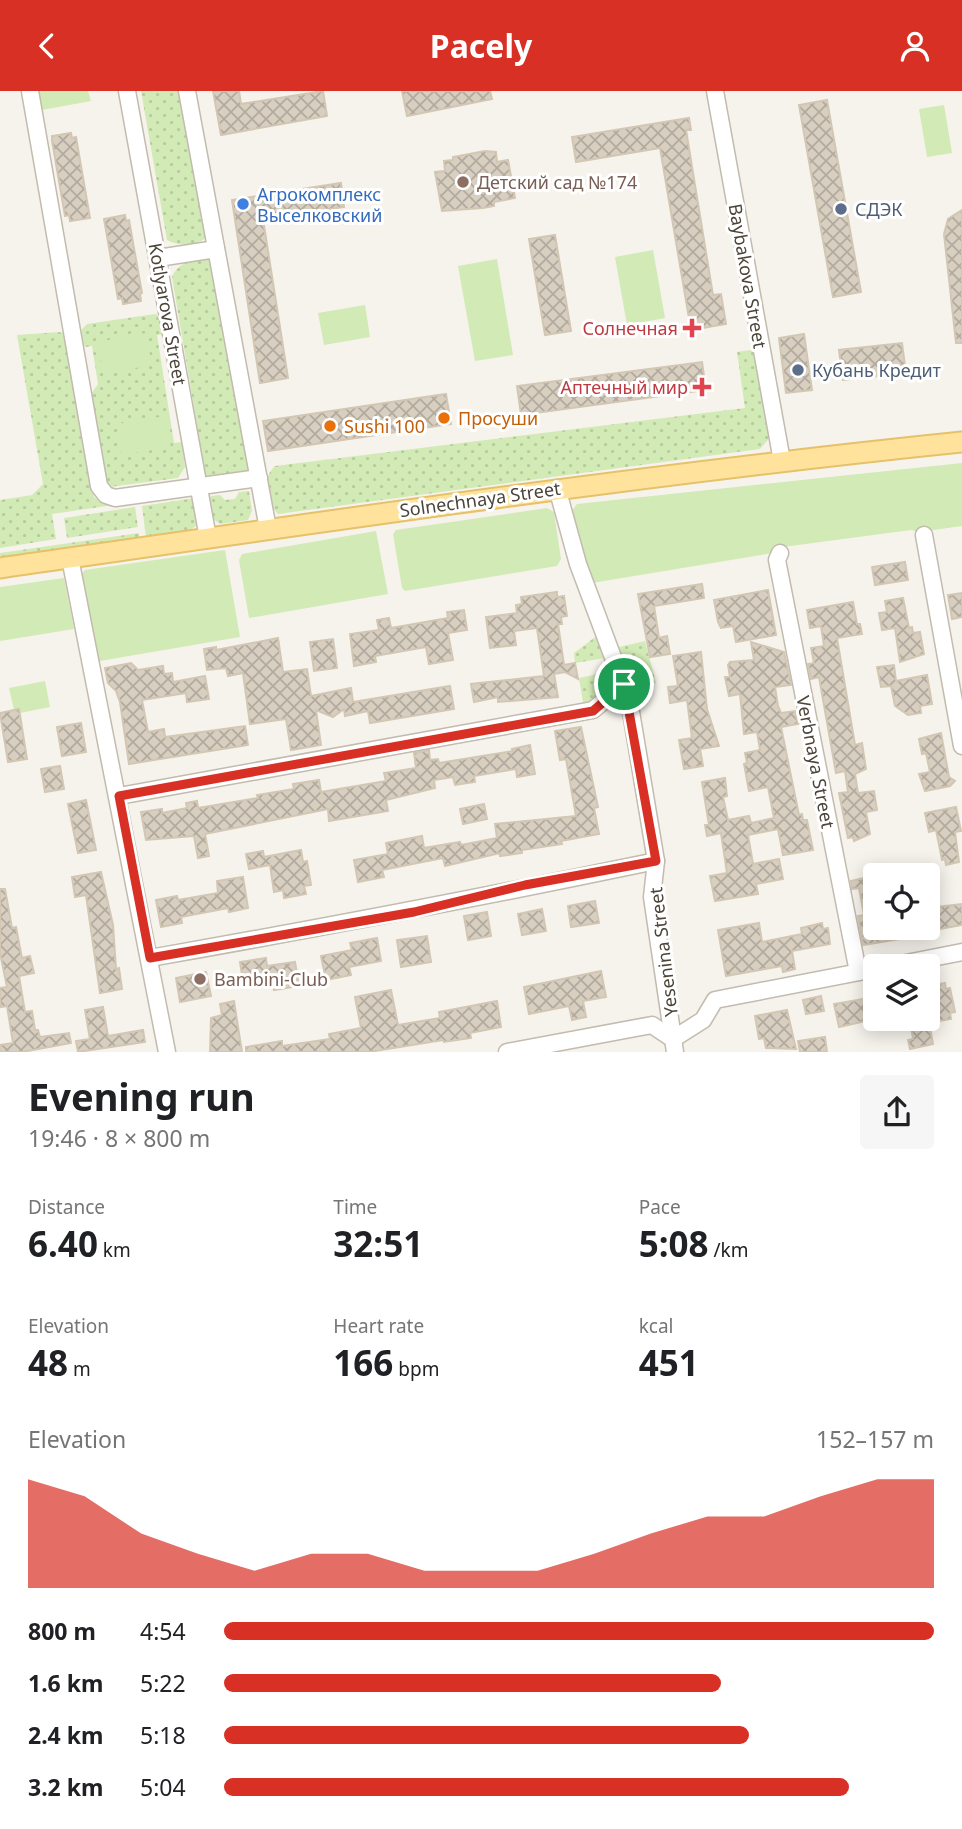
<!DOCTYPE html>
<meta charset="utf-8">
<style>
body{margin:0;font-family:"Noto Sans",sans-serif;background:#f6f6f6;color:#202124;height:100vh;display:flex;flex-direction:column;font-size:26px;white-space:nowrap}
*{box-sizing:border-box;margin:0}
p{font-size:23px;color:#757577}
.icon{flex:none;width:38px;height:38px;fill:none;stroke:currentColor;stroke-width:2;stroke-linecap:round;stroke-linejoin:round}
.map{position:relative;height:961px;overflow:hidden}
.side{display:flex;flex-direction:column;background:#fff;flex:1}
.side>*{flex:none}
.controls{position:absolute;left:863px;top:772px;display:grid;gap:14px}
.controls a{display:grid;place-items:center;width:77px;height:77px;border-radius:7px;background:#fff;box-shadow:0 4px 18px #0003;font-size:35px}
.pin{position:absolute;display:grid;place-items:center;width:60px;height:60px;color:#fff;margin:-30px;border:4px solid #fff;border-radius:50%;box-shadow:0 2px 7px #0007}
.round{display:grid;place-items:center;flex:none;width:74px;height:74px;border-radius:7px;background:#f6f6f6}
.head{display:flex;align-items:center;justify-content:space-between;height:119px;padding:0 28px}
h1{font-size:38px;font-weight:700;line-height:52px}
.figures{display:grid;grid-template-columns:repeat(3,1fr);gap:10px;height:119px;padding:7px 28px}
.figures div{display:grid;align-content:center}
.figures b{font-size:35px;font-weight:700}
.figures small{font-size:19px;font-weight:400}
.figures p{font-size:19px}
.chart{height:196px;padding:14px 28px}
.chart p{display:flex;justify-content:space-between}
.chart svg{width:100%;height:126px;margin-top:7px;fill:#d93025;opacity:.7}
ul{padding:0 28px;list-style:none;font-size:23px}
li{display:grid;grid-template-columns:112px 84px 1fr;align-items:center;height:52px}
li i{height:18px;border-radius:9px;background:#d93025}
header{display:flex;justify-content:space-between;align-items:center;height:91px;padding:0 28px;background:#d93025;color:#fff;font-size:32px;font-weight:700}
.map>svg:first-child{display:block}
.grass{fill:url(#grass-dots)}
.park{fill:#d2eab5}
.building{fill:url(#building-cross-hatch);stroke:#d3c7b4;stroke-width:2}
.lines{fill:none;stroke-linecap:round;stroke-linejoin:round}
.minor-casing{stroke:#c2bbae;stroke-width:19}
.major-casing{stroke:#e6c16a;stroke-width:23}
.minor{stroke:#fff;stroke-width:16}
.major{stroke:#ffe39c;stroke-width:19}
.route-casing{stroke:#fff;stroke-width:14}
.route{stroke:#d93025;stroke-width:9}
.education-dot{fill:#8d6e63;stroke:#fff;stroke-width:2.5}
.shop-dot{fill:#3f7fe0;stroke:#fff;stroke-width:2.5}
.service-dot{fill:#5c6f8a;stroke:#fff;stroke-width:2.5}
.health-dot{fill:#e0444e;stroke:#fff;stroke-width:2.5}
.food-dot{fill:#e8710a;stroke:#fff;stroke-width:2.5}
.labels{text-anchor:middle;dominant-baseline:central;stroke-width:6;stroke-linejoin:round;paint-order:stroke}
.education-label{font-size:18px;fill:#785e54;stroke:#fff;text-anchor:start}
.shop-label{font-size:18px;fill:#366cbe;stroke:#fff;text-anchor:start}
.service-label{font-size:18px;fill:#4e5e75;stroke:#fff;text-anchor:start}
.street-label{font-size:18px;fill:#4b4439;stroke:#fff}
.health-label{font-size:18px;fill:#be3a42;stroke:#fff;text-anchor:end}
.food-label{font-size:18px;fill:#c56008;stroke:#fff;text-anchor:start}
</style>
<header><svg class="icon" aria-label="back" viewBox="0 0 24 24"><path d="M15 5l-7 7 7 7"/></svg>Pacely<svg class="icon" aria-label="person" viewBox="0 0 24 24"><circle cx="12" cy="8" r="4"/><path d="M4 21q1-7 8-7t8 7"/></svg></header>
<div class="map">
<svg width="962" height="961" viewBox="0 0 962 961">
<defs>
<pattern id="grass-dots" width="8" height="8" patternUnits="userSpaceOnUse" patternTransform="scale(1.75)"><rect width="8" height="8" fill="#d2eab5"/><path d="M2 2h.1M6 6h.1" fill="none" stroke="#b6ca9c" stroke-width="1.8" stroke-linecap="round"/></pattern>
<pattern id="building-cross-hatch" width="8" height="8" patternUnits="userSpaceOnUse" patternTransform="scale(1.75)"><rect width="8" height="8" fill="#d8cfc1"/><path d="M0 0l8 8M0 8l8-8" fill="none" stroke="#b1aa9e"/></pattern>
</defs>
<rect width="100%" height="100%" fill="#f6f3ec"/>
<g class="grass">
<path d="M141,0H181L209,144C199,155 179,156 167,149Z"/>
<path d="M207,167L213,171L250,380L246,384L206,387L172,186C179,170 192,170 207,167Z"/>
<polygon points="155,223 161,226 164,243 157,244 174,352 182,351 185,376 178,387 109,396 102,393 88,307 98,293 92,255 85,256 81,246 82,238 87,233"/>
<polygon points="59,241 63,242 69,273 74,272 94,406 105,411 134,411 52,423 56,448 0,457 0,409 32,404 43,393 17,244"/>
<path d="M757,258L773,343L760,358L278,423C265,410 261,389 275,375L745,317L737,261Z"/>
<polygon points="249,400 252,420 248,429 220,433 212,427 208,409 211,405 220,404 225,409 235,408 239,401"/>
<polygon points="195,407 196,435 190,439 146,446 142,415"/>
<polygon points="135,416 138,436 67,447 64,427"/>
<polygon points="139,442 139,446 0,466 0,462"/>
<polygon points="598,544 605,567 575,572 574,562"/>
<polygon points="645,550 656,592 646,597 643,604 635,606 627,601 619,556"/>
<polygon points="603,576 609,589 599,608 584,617 579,587 594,584"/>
</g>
<g class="park">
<polygon points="38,0 88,0 91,10 42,19"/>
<polygon points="944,14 952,62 927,66 919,18"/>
<polygon points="653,159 665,227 627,234 615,166"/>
<polygon points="497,168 513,264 475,270 458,175"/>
<polygon points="365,214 370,246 324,254 318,222"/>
<polygon points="146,242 152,274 103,283 97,251"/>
<polygon points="165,325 171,356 122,364 117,333"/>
<polygon points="962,372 962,435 919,441 911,439 783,456 773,462 592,492 571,421 577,413"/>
<polygon points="547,417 554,421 561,468 557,475 405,500 402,497 393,443 396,439"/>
<polygon points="376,440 388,503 249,527 239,469 242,463"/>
<polygon points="225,459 240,546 94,571 80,485 85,479"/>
<polygon points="64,487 74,538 0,550 0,496"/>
<polygon points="45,590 50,616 15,623 9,597"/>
</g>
<g class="building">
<polygon points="213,0 239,0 241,13 323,0 327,25 221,44"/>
<polygon points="402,0 490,0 492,8 407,25"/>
<polygon points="827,9 861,201 833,206 799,14"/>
<polygon points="689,27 691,39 686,39 713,204 721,203 726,233 691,239 660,57 576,71 572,46"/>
<polygon points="71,42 72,47 76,46 90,127 70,130 69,124 65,125 52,50 52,45"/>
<polygon points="485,60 496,61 497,71 508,69 515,107 494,111 494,115 483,117 442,120 435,81 445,80 444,70 453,69 453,66"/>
<polygon points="341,92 344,116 263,128 288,287 260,292 232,109"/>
<polygon points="962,119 962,252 956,252 944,143 948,128"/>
<polygon points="125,124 126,130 129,129 142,202 140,203 141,210 123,213 122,207 118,208 104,128"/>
<polygon points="555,144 571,240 545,244 529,148"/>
<polygon points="804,243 812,299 786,302 779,247"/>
<polygon points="902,252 906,282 843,289 839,259"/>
<polygon points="702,271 706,299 521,324 517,295"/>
<polygon points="446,303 451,333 268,360 263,330"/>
<polygon points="905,471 908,489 875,494 872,476"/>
<polygon points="702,493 704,507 654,515 659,547 667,545 670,563 650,566 638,503"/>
<polygon points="768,499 776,544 736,551 733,535 721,537 718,531 714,509"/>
<polygon points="557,501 557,506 564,505 567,525 561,526 562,533 558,533 564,574 575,572 578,588 565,581 554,583 558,606 498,611 498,606 474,611 471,593 544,585 537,537 514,540 516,554 490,557 486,526 517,522 516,514 522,513 521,506"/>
<polygon points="962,502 962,526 952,528 948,504"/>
<polygon points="903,507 909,537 912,536 913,542 920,541 924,563 900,571 895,537 882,539 879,522 887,521 885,510"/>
<polygon points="853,511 857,533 860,533 862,543 837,547 855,654 862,652 866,678 855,683 858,702 874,700 877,719 866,721 870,743 854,750 853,746 848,747 839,702 848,701 845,680 836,682 819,586 811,588 808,573 814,572 811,557 824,555 821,535 810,537 807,519"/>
<polygon points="464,519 467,539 448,542 453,569 429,573 426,556 375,565 376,571 354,575 350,543 379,539 377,529 389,527 391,537 448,527 447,521"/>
<polygon points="278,547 283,581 307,578 311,605 351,597 353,611 450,595 454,618 370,632 368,620 345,625 344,618 333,626 316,619 321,654 291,659 286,628 250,633 243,582 228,585 226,577 207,579 204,558 216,556 216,559"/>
<polygon points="333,548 337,577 314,580 310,551"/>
<polygon points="751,551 784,561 791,594 775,596 778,615 781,622 795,620 798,633 781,636 799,724 802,723 803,729 807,729 813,759 783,764 778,738 748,744 753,773 779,768 783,788 756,793 758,803 715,810 710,785 727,782 721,742 707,745 705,734 709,734 702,691 725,687 727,705 723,706 728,729 749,725 751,732 774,727 768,696 749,700 744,673 747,672 745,662 760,659 757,641 744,643 740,603 729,605 725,586 730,586 728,574 730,571 754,569"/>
<polygon points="701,561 707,618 719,655 700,658 703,675 684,678 679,649 692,647 687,609 670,612 668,596 678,595 673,565"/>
<polygon points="131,572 138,579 163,575 164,583 172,582 173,591 205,585 209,608 187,611 186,602 142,609 148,641 164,638 165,646 245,635 248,654 129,673 120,611 116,600 108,592 105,577"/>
<polygon points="894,574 896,590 927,584 932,613 920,615 921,622 908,624 895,615 891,595 881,596 877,576"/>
<polygon points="19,618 27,668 8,671 0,622"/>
<polygon points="81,632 86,661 62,665 57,636"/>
<polygon points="581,636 598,716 594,717 599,743 561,750 562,753 522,759 522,762 500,765 500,762 445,775 443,767 382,779 384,786 358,791 354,769 388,763 386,752 422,745 424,757 460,751 461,754 497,747 495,733 576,725 566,668 560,669 555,640"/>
<polygon points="941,642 949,686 955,690 950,695 925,700 919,683 930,681 926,662 922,663 919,648"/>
<polygon points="530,654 535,683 517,686 516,678 474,685 475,691 455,694 453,686 434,689 435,697 386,709 388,720 329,730 328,718 205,743 209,765 198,767 194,745 146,749 141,721 162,718 162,722 187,717 186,712 197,710 198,717 258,707 257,704 294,698 293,693 319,689 321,701 386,690 384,682 416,677 414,662 429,659 430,669 438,668 439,672 513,660 512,658"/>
<polygon points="60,675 64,698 45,701 41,678"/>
<polygon points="86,709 96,759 78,762 68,713"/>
<polygon points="484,713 487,728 463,733 460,718"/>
<polygon points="956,716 961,740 955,741 959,771 946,774 945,768 942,769 936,739 929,741 925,722"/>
<polygon points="301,759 303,771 307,770 311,794 304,795 306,803 284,807 283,799 274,801 270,774 249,778 246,763 263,760 264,766"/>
<polygon points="101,781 113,834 116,878 119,877 122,898 100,902 86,804 75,806 72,786"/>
<polygon points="243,786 248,817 229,821 228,817 181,826 182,832 161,836 156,809 177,805 178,809 218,802 217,790"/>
<polygon points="864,787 866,794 875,793 875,836 911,836 912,846 863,854 858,825 864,824 859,797 852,798 851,790"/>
<polygon points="0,798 5,798 12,837 16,836 22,867 30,865 34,882 19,885 25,921 32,920 35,939 38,939 40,946 69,942 71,952 22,961 0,961 0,954 13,952 7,915 1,916 0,910 0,897 7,896 0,862"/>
<polygon points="595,810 599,832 571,836 568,815"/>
<polygon points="962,813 962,834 928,840 928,817"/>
<polygon points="542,818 546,840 522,844 518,823"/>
<polygon points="487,821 491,845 468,849 464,825"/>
<polygon points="759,832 762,851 802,843 801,837 822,832 823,838 828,837 830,853 792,860 795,878 783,881 782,875 726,885 718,839"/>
<polygon points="427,845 431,871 401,876 397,849"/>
<polygon points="377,847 381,870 349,876 351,884 326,889 321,865 352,859 350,852"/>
<polygon points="266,867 267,875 295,871 299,895 274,899 272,891 244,896 240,871"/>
<polygon points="601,880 606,906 583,910 586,926 572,929 569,915 529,923 524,896"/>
<polygon points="206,881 211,905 180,911 176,887"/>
<polygon points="945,892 946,898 950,897 955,921 950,922 951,928 932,931 928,895"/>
<polygon points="391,899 398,934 440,927 439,921 497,910 501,936 470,942 471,947 444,951 443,949 369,961 246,961 246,956 282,950 282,955 330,948 329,943 361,937 355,906"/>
<polygon points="821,905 824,920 806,923 803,909"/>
<polygon points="875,906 875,928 839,936 834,913"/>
<polygon points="234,910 242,961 210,961 211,927 222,924 220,913"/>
<polygon points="103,916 108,945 143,939 145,951 78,961 76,950 90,948 85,919"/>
<polygon points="787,919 796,958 766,957 764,947 759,948 755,925"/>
<polygon points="928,926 933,953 910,958 908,949 913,948 910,930"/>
<polygon points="825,946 827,961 800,961 798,950"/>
</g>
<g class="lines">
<g class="minor-casing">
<g id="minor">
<polyline points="30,0 99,395 106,404 115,407 259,387"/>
<polyline points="127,0 208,447"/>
<polyline points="187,0 268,438"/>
<polyline points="715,0 782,370"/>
<polyline points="158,167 216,158"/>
<polyline points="557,397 578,473 629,609 656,770 652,806 675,961"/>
<polyline points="924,444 962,655"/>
<polyline points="780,462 777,469 858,881"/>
<polyline points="70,467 167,961"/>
<polyline points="119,705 593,619 624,593"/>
<path d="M150,867C320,837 488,805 656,770"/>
<polyline points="891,875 962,861"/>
<polyline points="673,948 703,929 715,909 875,878"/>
<polyline points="507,961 652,934 673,948"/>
</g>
</g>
<g class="major-casing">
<path id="major" d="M0,477C320,431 640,384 962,351"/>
</g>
<use href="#minor" class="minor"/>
<use href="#major" class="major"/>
</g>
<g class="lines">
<g class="route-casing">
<polygon id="route" points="624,593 656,770 525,794 414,821 150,867 119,705 593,620"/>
</g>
<use href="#route" class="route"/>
</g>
<g class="education-dot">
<circle cx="463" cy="91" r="7"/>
<circle cx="200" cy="888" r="7"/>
</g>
<circle class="shop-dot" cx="243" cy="113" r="7"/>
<g class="service-dot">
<circle cx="841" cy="118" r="7"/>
<circle cx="798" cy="279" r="7"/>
</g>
<g class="health-dot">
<path d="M688.5 226.5h7v7h7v7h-7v7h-7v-7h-7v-7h7z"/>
<path d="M698.5 285.5h7v7h7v7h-7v7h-7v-7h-7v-7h7z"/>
</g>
<g class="food-dot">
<circle cx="444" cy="327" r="7"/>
<circle cx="330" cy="335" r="7"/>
</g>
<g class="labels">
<g class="education-label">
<text x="477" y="91">Детский сад №174</text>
<text x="214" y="888">Bambini-Club</text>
</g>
<g class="shop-label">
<text x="257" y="103">Агрокомплекс<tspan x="257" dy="21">Выселковский</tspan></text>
</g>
<g class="service-label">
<text x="855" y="118">СДЭК</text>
<text x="812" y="279">Кубань Кредит</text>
</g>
<g class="street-label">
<text transform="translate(748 185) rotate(80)">Baybakova Street</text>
<text transform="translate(168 223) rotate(80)">Kotlyarova Street</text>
<text transform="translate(480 408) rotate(-8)">Solnechnaya Street</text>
<text transform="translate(816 671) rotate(79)">Verbnaya Street</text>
<text transform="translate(663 861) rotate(-97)">Yesenina Street</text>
</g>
<g class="health-label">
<text x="678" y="237">Солнечная</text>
<text x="688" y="296">Аптечный мир</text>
</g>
<g class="food-label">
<text x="458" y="327">Просуши</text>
<text x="344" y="335">Sushi 100</text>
</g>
</g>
</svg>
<div class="controls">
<a><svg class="icon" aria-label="locate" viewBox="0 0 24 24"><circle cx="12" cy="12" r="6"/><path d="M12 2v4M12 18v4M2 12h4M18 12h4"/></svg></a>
<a><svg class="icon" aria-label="layers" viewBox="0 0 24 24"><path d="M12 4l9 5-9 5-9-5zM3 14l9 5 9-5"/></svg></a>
</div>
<div class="pin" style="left:624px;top:593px;background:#1e9e55"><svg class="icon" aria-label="arrive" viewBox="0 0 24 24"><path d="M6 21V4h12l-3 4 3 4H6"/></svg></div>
</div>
<section class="side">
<div class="head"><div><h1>Evening run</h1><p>19:46 · 8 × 800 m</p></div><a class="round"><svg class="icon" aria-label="share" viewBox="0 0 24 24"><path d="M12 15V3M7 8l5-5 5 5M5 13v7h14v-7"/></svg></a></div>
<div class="figures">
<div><p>Distance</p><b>6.40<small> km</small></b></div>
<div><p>Time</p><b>32:51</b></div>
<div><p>Pace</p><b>5:08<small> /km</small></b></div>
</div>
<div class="figures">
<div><p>Elevation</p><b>48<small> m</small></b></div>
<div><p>Heart rate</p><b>166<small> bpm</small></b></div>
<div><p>kcal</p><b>451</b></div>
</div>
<div class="chart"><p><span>Elevation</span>152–157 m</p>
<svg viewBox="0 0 160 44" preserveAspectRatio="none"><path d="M0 44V6L10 12L20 25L30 32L40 38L50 32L60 32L70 38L80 38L90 38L100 32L110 25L120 19L130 19L140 12L150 6L160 6V44z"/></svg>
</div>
<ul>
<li><b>800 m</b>4:54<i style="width:100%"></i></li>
<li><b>1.6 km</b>5:22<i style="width:70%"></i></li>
<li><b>2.4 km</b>5:18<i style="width:74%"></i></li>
<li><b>3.2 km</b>5:04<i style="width:88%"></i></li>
</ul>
</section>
